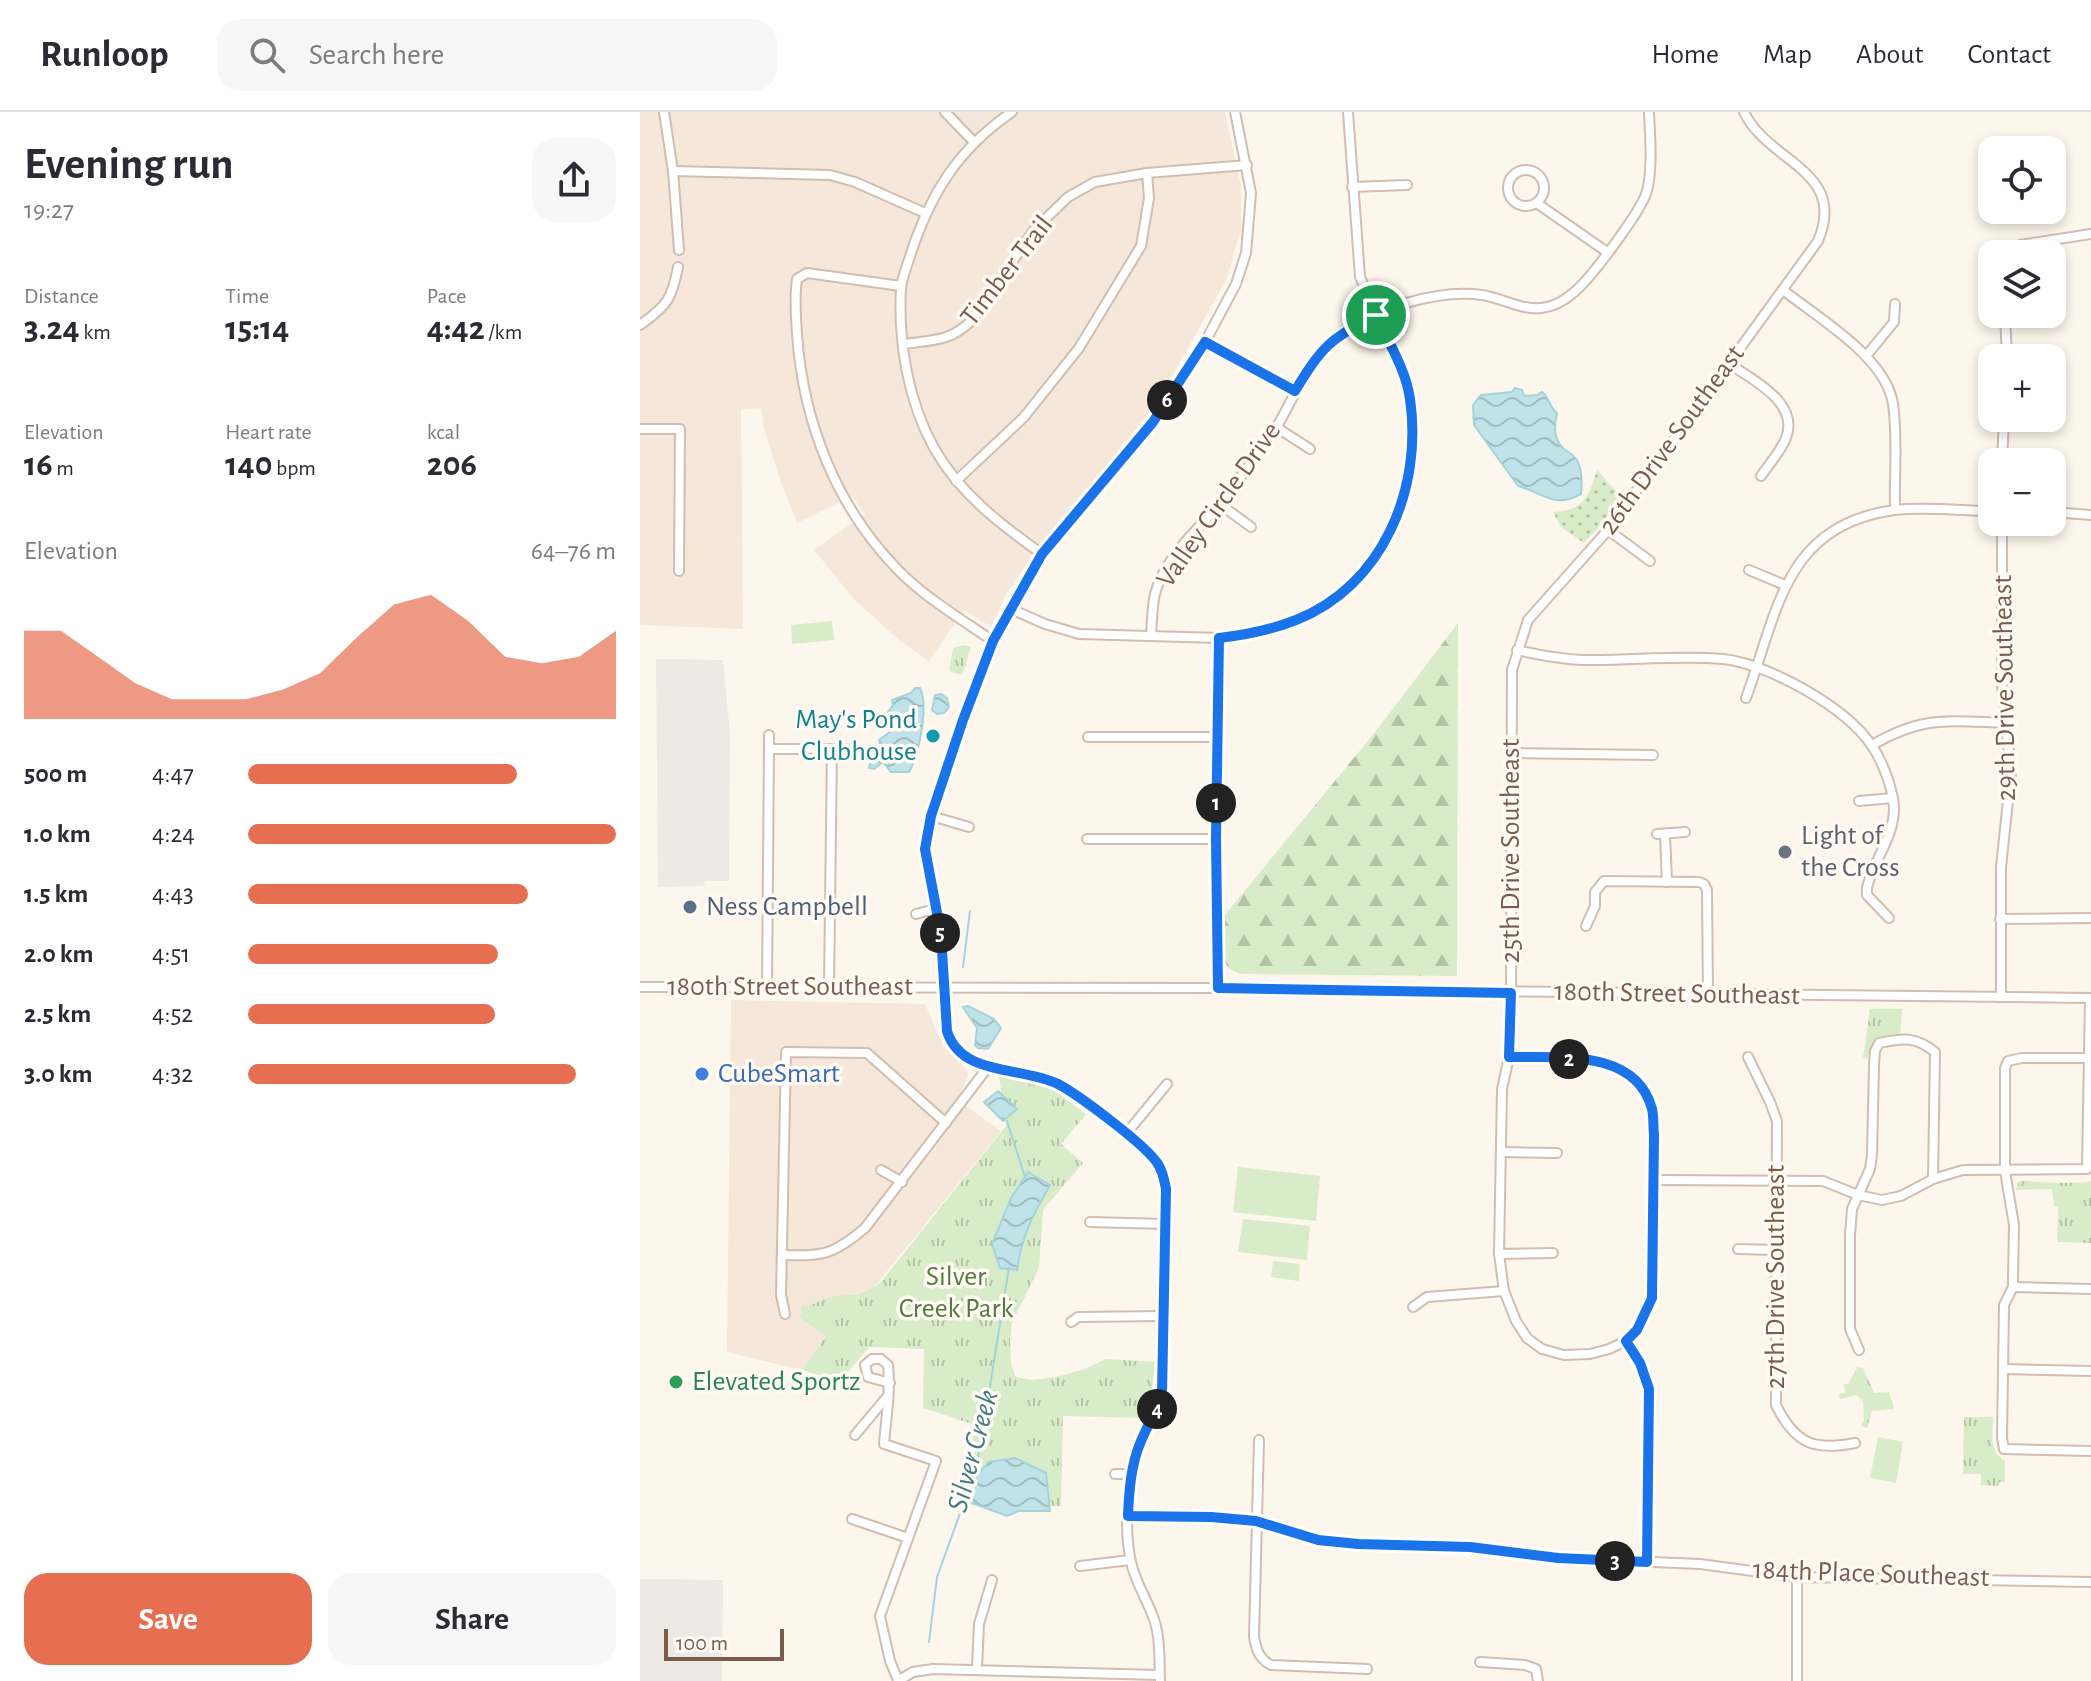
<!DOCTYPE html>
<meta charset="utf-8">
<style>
body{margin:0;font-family:"Alegreya Sans",sans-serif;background:#f7f7f7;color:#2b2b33;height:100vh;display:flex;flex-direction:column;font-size:30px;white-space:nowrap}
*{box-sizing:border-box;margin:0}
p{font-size:26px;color:#7c7c81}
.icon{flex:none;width:44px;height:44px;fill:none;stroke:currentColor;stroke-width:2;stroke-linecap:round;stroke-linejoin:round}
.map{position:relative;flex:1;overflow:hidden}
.details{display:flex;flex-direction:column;background:#fff;width:640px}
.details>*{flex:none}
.fabs{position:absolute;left:1338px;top:24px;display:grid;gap:16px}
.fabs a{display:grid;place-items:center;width:88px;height:88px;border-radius:16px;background:#fff;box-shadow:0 4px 12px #0003;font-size:40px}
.scale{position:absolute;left:24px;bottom:20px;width:120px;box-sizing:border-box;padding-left:8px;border:4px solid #7a5c4d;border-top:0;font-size:22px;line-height:28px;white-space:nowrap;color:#7a5c4d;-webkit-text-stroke:6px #fffaf3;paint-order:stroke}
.pin{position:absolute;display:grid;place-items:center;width:68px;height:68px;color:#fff;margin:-34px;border:4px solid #fff;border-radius:50%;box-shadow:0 2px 8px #0007}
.km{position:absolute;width:40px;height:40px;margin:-20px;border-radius:50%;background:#222;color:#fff;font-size:22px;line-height:40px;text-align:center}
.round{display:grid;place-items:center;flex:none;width:84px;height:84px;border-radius:24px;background:#f7f7f7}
.headline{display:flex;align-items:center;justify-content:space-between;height:136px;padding:0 24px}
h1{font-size:44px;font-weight:600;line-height:60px}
.stats{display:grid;grid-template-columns:repeat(3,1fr);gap:12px;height:136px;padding:8px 24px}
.stats div{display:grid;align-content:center}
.stats b{font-size:34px;font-weight:600}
.stats small{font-size:22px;font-weight:400}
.stats p{font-size:22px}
.chart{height:224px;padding:16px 24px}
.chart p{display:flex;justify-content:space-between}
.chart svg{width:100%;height:144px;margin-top:8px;fill:#e76f51;opacity:.7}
.button{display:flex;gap:16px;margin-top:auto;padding:16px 24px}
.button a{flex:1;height:92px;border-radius:24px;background:#e76f51;color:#fff;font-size:32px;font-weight:600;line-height:92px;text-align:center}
.button a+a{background:#f7f7f7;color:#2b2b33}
ul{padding:0 24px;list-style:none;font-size:26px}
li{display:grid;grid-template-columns:128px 96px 1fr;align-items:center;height:60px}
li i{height:20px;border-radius:10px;background:#e76f51}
header{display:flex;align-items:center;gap:48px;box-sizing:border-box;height:112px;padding:0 40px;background:#fff;border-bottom:2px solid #e1e1e2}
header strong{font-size:38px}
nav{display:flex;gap:44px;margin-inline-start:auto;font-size:28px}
.search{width:560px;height:72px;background:#f7f7f7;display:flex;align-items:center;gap:20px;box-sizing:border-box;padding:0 28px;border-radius:24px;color:#7c7c81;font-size:30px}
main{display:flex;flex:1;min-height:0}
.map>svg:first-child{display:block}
.residential{fill:#f5e8da}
.industrial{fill:#efe9e4}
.grass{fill:url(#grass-dots)}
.forest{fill:url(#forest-firs)}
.park{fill:url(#park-tufts)}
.pitch{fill:#d8ecc9}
.water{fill:url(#water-waves);stroke:#a5d3da;stroke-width:2}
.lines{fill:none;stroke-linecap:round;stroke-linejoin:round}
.stream{stroke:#a5d3da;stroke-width:2}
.minor-casing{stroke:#d1beb0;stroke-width:12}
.minor{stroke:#fff;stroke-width:8}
.route-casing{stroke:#fff;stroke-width:16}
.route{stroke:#1a73e8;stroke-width:10}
.culture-dot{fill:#0f9aa8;stroke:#fffaf3;stroke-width:3}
.worship-dot{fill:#6b7280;stroke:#fffaf3;stroke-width:3}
.service-dot{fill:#5c6f8a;stroke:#fffaf3;stroke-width:3}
.shop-dot{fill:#3f7fe0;stroke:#fffaf3;stroke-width:3}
.leisure-dot{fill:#2e9e5b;stroke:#fffaf3;stroke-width:3}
.labels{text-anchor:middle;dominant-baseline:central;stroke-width:7;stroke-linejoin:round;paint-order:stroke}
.street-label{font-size:28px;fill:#7a5c4d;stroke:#fffaf3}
.culture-label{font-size:28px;fill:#0d838f;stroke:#fffaf3;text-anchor:end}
.worship-label{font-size:28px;fill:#5b616d;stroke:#fffaf3;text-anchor:start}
.service-label{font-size:28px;fill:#4e5e75;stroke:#fffaf3;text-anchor:start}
.shop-label{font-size:28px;fill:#366cbe;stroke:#fffaf3;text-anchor:start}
.park-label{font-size:28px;fill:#537a41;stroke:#fffaf3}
.leisure-label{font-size:28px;fill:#27864d;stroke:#fffaf3;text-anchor:start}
.water-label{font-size:30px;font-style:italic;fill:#437c86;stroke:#fffaf3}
</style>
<header>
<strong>Runloop</strong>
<div class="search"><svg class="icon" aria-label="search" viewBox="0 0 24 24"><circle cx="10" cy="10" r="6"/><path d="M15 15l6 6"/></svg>Search here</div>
<nav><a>Home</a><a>Map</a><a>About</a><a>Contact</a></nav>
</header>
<main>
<section class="details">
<div class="headline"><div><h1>Evening run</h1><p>19:27</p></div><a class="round"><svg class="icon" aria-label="share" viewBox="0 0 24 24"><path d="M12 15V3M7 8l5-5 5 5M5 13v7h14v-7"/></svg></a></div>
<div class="stats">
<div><p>Distance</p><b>3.24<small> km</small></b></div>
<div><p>Time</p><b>15:14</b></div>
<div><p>Pace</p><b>4:42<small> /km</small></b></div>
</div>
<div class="stats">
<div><p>Elevation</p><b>16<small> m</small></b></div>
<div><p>Heart rate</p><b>140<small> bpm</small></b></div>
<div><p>kcal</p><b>206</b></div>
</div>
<div class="chart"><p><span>Elevation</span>64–76 m</p>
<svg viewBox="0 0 160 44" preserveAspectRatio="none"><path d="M0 44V17L10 17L20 25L30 33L40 38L50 38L60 38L70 35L80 30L90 19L100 9L110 6L120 14L130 25L140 27L150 25L160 17V44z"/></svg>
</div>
<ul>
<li><b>500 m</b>4:47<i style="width:73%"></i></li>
<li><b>1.0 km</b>4:24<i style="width:100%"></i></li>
<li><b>1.5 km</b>4:43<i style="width:76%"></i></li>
<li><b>2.0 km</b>4:51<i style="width:68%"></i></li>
<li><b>2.5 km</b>4:52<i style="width:67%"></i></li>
<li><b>3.0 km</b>4:32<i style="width:89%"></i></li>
</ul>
<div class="button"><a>Save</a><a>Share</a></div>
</section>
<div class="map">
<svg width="1451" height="1569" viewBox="0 0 1451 1569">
<defs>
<pattern id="grass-dots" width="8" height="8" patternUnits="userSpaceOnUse" patternTransform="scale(2)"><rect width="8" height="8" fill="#d8ecc9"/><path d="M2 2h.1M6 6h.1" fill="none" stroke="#b4c2a5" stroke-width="1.8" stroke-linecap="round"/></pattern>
<pattern id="forest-firs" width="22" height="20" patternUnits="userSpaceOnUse" patternTransform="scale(2)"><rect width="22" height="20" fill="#d8ecc9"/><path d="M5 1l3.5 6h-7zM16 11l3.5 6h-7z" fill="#b4c2a5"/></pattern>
<pattern id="park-tufts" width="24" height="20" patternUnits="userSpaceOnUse" patternTransform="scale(2)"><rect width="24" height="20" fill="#d8ecc9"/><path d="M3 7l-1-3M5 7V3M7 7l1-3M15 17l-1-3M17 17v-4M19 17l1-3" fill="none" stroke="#b4c2a5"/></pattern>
<pattern id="water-waves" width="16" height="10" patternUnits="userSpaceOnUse" patternTransform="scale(2)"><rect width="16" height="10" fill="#bfe3e8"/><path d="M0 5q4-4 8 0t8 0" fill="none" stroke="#a0bbbe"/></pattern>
</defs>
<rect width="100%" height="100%" fill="#fdf6ec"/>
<g class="residential">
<polygon points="0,0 585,0 601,74 601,117 587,166 522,282 482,336 392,444 366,482 351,515 324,498 289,549 260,529 214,487 174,438 225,402 212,384 157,411 140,367 124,317 121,296 101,298 103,517 0,513"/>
<polygon points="91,888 285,892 303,934 326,957 328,963 318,988 361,1019 231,1179 188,1186 172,1195 161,1196 160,1206 186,1224 162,1258 87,1240"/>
</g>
<g class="industrial">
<polygon points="16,547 83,548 90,622 89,769 65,769 64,774 18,775"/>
<polygon points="0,1467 83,1468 82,1569 0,1569"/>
</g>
<path class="grass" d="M957,358L976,379L978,387L965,408L944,431L921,415L913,400C944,399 949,384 957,358Z"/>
<polygon class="forest" points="818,511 817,864 600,862 588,856 585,849 584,804 736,619"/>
<g class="park">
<polygon points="323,533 331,535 322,563 309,559 313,536"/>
<path d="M1230,897H1262L1260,924C1240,925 1234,927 1227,947L1223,946Z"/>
<path d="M359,964L412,977L446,1002L421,1032L443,1051L403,1098L399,1156L372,1211L370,1228L371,1252L376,1265L393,1268L416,1265L445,1257L466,1247L515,1250L511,1284L501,1306L423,1304L421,1394L322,1393L335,1313L283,1296L284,1237L229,1235L196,1274L188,1273L189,1266L162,1258L186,1224L160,1206L161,1195C173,1195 180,1187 191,1185C212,1181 224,1185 241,1170L366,1014Z"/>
<path d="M1379,1069C1394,1069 1442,1073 1451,1069V1131L1417,1130L1418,1095L1414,1094L1412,1077L1376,1078Z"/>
<polygon points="1217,1255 1223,1256 1234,1281 1249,1280 1254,1297 1232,1299 1227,1316 1221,1314 1224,1308 1223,1290 1217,1283 1200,1287 1199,1282 1205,1281 1204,1272 1208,1272"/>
<path d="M1324,1305H1353C1353,1323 1348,1338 1365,1349V1370H1359L1358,1374L1341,1373V1362H1323Z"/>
</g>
<g class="pitch">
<polygon points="192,509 194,528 152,532 151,513"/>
<polygon points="598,1055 680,1064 676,1109 593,1100"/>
<polygon points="603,1107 670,1114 667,1148 598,1140"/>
<polygon points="633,1149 660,1152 659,1169 631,1165"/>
<polygon points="1238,1325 1263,1330 1256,1371 1230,1366"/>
</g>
<g class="water">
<path d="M875,276L882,278L884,284L897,283L902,280C910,286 909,295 917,301C914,314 913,327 924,337C929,341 935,343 938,350C942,359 942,372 941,382C913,397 904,381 878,374L834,313L833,293L841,283L872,280Z"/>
<path d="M275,576H280C289,595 279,642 269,660H251L243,650L234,657L229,656L231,647L242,640L239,628L250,620L248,600L253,593L252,588L271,581Z"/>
<polygon points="301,582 307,586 309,595 304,601 297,602 292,598 295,583"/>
<polygon points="328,894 354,907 361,916 348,937 338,936 335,933 337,916 323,895"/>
<polygon points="358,979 377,997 363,1009 344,990"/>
<path d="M388,1060L410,1073C393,1103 382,1123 377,1158L360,1156L352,1132L371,1086Z"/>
<polygon points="375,1346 406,1361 410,1399 379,1399 367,1404 327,1389 331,1371 349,1350"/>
</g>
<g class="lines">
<g class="stream">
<polyline points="323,855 330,799"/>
<polyline points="367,1009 385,1065"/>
<polyline points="289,1530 297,1465 331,1371 349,1301 350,1274 369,1155"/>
</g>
<g class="minor-casing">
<g id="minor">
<polyline points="24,0 33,59 39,138"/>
<polyline points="305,0 334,30"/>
<path d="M372,0C318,37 291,81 271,141C268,152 262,165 261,176C258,230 268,289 294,336C320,382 360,412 402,442"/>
<circle cx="886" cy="76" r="18"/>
<polyline points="33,59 190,63 215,70 285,101"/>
<polyline points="712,75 767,73"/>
<polyline points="898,92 967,140"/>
<polyline points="1369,142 1380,133 1451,122"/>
<path d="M261,174L167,161L157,167C154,186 156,204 157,222C163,311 197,396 259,459C287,487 321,507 353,529"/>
<path d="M1143,178C1178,206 1246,245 1253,292C1258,326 1254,363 1255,398"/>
<polyline points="1365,202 1367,246"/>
<path d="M0,213C27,194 32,187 38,155"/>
<polyline points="565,230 655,279"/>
<path d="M263,232C293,228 311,230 333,207L394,118L428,85L455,70L507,61L607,53"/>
<polyline points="1226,244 1254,210 1255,192"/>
<path d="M1088,251C1111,267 1160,290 1146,326C1141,339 1129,352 1121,364"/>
<polyline points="636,315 670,337"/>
<polyline points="0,317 40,317 39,459"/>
<polyline points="1362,350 1364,306"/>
<polyline points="316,369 384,305 439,236 501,134 509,86 507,61"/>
<polyline points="581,393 611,415"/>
<polyline points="1412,400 1451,403"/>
<polyline points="968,418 1010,449"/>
<polyline points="1109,458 1145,473"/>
<polyline points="371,497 405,512 439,522 579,526 605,523 659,507 706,478 730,452 759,403 773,339 772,310 770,284 759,251 720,165 708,0"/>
<path d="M511,524C512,510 512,495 515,482C526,439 569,410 593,375C607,356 623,336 636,316C656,284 667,245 699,222C734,196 800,177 842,183C862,186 880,198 901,196C913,195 924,189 933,181C950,168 1002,98 1007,79C1013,54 1010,25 1009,0"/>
<path d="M877,538C899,543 920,547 943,548C989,549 1037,543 1083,547C1129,552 1206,595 1232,634C1243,650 1253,677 1254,696C1254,727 1233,748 1227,776V783L1249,806"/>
<path d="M1106,586C1138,500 1144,413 1254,398C1285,394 1320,399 1352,399"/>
<polyline points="129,623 129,637"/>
<polyline points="448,625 576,625"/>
<path d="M1232,633C1284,603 1309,609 1367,611"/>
<polyline points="192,637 214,638"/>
<polyline points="870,641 1013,643"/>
<polyline points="1219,689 1253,686"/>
<polyline points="291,704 329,715"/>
<polyline points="1017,722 1045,720"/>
<polyline points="1025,722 1027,770"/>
<polyline points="447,727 576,727"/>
<polyline points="276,802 295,797"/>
<polyline points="1360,807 1451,806"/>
<polyline points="946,814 955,794 955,780 964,769 1059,770 1064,772 1067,778 1068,883"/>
<polyline points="127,874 129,637 192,637 189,875"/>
<polyline points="0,875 578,876 1451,886"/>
<polyline points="578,876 576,727 579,526"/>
<polyline points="1361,885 1361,755 1371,660 1362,572 1362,410"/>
<path d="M869,945L948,947L970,952L991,966L1004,980L1012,997L1015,1068L1012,1186L997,1218L986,1229L969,1237L950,1242L924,1243L902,1237L887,1226L876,1209L864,1179L859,1142L862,977L869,945L871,881L872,558L888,508L968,418L1178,129C1208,58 1128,51 1104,0"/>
<path d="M1108,945L1130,990L1137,1009L1136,1293C1155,1332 1174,1339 1215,1331"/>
<polyline points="1449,946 1382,946 1368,949 1365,956 1365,1059 1374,1113 1373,1166 1373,1175 1364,1193 1362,1326 1364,1337 1451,1339"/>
<polyline points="486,1022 527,972"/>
<polyline points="862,1040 917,1041"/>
<polyline points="241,1058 262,1070"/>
<polyline points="1015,1068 1183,1069 1218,1083 1242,1088 1261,1084 1293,1067 1323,1058 1447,1057 1450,886"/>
<polyline points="450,1110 525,1112"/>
<polyline points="1098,1137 1136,1138"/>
<polyline points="859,1142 913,1141"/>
<path d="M143,1143C184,1144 193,1143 225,1116L348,955"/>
<polyline points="1373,1175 1451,1177"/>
<polyline points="773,1195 787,1185 864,1179"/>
<polyline points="145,1202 141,1183 146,940 227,941 306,1011"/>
<polyline points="431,1210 438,1205 524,1204"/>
<polyline points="986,1229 1000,1251 1009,1277 1007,1450"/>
<path d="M1219,1238L1210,1217V1123L1212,1097L1230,1057L1232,1043L1234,953L1235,939L1239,931C1263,926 1275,924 1295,940L1293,1067"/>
<polyline points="1363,1257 1451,1259"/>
<path d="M250,1271L228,1265L225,1253L232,1247H241L248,1253C251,1279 246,1306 244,1332L296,1349L240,1504L250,1549L258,1568"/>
<polyline points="215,1323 246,1286"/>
<path d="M619,1328L614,1525C616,1537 619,1547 631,1553L727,1557"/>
<polyline points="475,1362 492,1362"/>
<polyline points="488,1404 571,1405 616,1409 678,1428 718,1432 830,1435 918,1446 1060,1452 1157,1465 1451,1470"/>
<polyline points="212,1407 268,1426"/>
<polyline points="440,1454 490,1448"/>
<polyline points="1157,1465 1157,1569"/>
<polyline points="840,1550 885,1553 896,1557 898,1569"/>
<polyline points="337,1556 339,1512 352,1468"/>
<polyline points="258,1569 273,1560 293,1557 519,1563"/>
<path d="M520,1569C519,1547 521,1523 512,1502C505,1484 495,1469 491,1450C483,1413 488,1368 499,1333C505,1316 516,1300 522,1282L526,1077C524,1067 522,1056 515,1048C501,1031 438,982 418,972C382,954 321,965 307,919L301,822L285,737L291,704L353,529L402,442L513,310L565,230L596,172L606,141L611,81L595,0"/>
</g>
</g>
<use href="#minor" class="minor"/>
</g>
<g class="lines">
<g class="route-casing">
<path id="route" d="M736,203C748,229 766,258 770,287C783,376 743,474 656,508C631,518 605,523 579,526L576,727L578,876L871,881L869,945C917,946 996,936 1012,997C1014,1005 1013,1015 1014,1023L1012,1186L997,1218L986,1229L1000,1251L1009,1277L1007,1450L918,1446L830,1435L718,1432L678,1428L616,1409L571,1405L488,1404C489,1379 491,1352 501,1329C508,1313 516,1299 522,1282L526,1077C524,1067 522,1056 515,1048C501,1030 439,983 418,972C382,954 321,965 307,919L301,822L285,737L291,704L323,608L353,529L402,442L513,310L565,230L655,279C682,235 689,227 736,203Z"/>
</g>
<use href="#route" class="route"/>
</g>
<circle class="culture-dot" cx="293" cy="624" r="8"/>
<circle class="worship-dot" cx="1145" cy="740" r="8"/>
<circle class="service-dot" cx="50" cy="795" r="8"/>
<circle class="shop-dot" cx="62" cy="962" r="8"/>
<circle class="leisure-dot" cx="36" cy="1270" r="8"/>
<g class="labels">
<g class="street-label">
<text transform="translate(367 159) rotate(-52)">Timber Trail</text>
<text transform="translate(1032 328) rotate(-54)">26th Drive Southeast</text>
<text transform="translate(579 393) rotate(-55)">Valley Circle Drive</text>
<text transform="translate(1365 576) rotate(-91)">29th Drive Southeast</text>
<text transform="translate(871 739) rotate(-90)">25th Drive Southeast</text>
<text x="150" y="875">180th Street Southeast</text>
<text transform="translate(1037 882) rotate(1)">180th Street Southeast</text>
<text transform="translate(1136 1165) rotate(-90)">27th Drive Southeast</text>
<text transform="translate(1231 1462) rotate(2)">184th Place Southeast</text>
</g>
<g class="culture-label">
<text x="277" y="608">May's Pond<tspan x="277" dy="32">Clubhouse</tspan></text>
</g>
<g class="worship-label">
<text x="1161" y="724">Light of<tspan x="1161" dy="32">the Cross</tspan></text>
</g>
<g class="service-label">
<text x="66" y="795">Ness Campbell</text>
</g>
<g class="shop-label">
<text x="78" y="962">CubeSmart</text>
</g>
<g class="park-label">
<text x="316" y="1165">Silver<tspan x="316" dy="32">Creek Park</tspan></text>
</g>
<g class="leisure-label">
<text x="52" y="1270">Elevated Sportz</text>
</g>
<g class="water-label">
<text transform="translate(333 1339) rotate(-75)">Silver Creek</text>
</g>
</g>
</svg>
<div class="fabs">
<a><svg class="icon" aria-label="locate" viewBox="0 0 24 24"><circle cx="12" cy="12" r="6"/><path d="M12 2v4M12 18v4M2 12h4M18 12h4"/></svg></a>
<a><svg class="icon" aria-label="layers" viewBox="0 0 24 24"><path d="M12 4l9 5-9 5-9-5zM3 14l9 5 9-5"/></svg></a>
<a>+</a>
<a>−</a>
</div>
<div class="scale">100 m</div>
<div class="pin" style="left:736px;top:203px;background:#1e9e55"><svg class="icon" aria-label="arrive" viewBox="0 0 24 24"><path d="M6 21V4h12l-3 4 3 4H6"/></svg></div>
<b class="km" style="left:576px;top:691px">1</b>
<b class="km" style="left:929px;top:947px">2</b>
<b class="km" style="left:975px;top:1449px">3</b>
<b class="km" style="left:517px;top:1297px">4</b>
<b class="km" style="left:300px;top:821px">5</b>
<b class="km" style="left:527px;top:288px">6</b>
</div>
</main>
